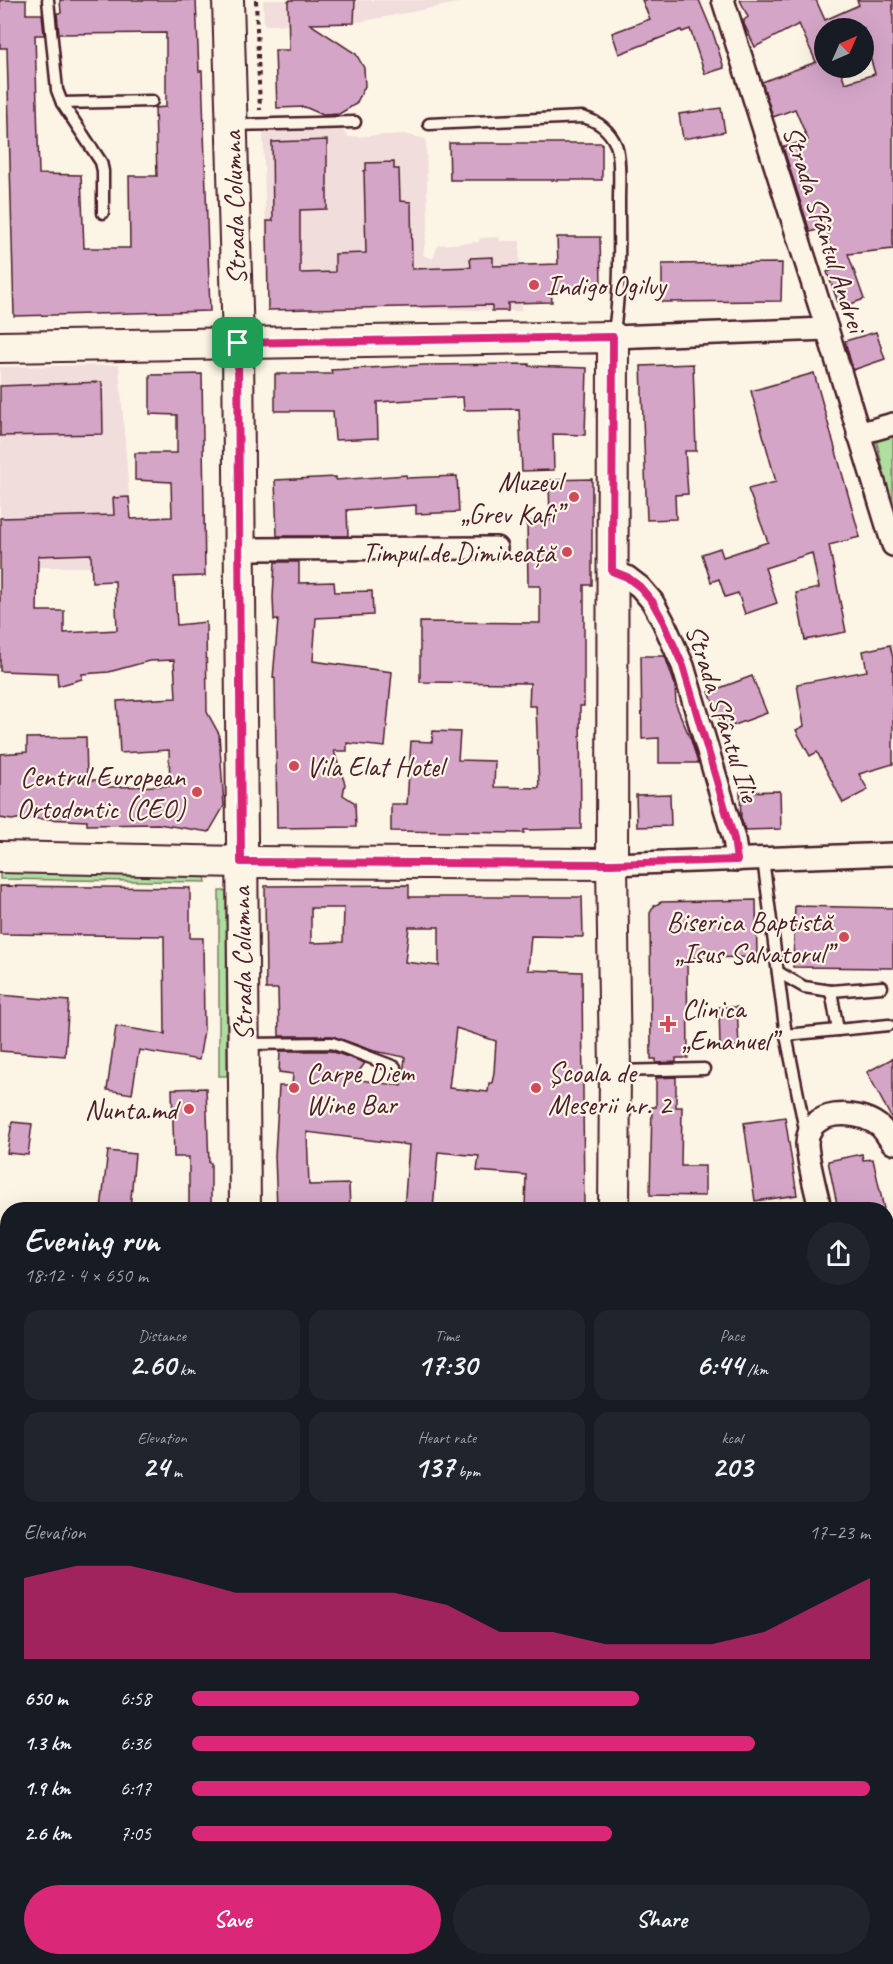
<!DOCTYPE html>
<meta charset="utf-8">
<style>
body{margin:0;font-family:Caveat,sans-serif;background:#20242c;color:#f1f3f6;height:100vh;display:flex;flex-direction:column;font-size:22px;white-space:nowrap}
*{box-sizing:border-box;margin:0}
p{font-size:20px;color:#9ea1a6}
.icon{flex:none;width:33px;height:33px;fill:none;stroke:currentColor;stroke-width:2;stroke-linecap:round;stroke-linejoin:round}
.map{position:relative;flex:1;overflow:hidden}
.drawer{position:absolute;left:0px;top:1202px;width:894px;height:764px;display:flex;flex-direction:column;background:#171b24;border-radius:24px 24px 0 0;box-shadow:0 6px 24px #0002}
.drawer>*{flex:none}
.needle{width:39px;rotate:45deg}
.buttons{position:absolute;left:814px;top:18px;display:grid;gap:12px}
.buttons a{display:grid;place-items:center;width:60px;height:60px;border-radius:50%;background:#171b24;box-shadow:0 6px 24px #0002;font-size:30px}
.pin{position:absolute;display:grid;place-items:center;width:51px;height:51px;color:#fff;margin:-26px;border-radius:12px;box-shadow:0 3px 9px #0006}
.round{display:grid;place-items:center;flex:none;width:63px;height:63px;border-radius:32px;background:#20242c}
.summary{display:flex;align-items:center;justify-content:space-between;height:102px;padding:0 24px}
h1{font-size:33px;font-weight:700;line-height:45px}
.metrics{display:grid;grid-template-columns:repeat(3,1fr);gap:9px;height:102px;padding:6px 24px}
.metrics div{display:grid;align-content:center;border-radius:15px;background:#20242c;text-align:center}
.metrics b{font-size:30px;font-weight:700}
.metrics small{font-size:16px;font-weight:400}
.metrics p{font-size:16px}
.chart{height:168px;padding:12px 24px}
.chart p{display:flex;justify-content:space-between}
.chart svg{width:100%;height:108px;margin-top:6px;fill:#db2777;opacity:.7}
.button{display:flex;gap:12px;margin-top:auto;padding:12px 24px}
.button a{flex:1;height:69px;border-radius:36px;background:#db2777;color:#fff;font-size:24px;font-weight:700;line-height:69px;text-align:center}
.button a+a{background:#20242c;color:#f1f3f6}
ul{padding:0 24px;list-style:none;font-size:20px}
li{display:grid;grid-template-columns:96px 72px 1fr;align-items:center;height:45px}
li i{height:15px;border-radius:8px;background:#db2777}
.map>svg:first-child{display:block}
.built{fill:#f0dddc}
.green{fill:#aedfa0;stroke:#7c7f66;stroke-width:1.5}
.building{fill:#d4a5c7;stroke:#4a1f2b;stroke-width:1.5;fill-rule:evenodd}
.lines{fill:none;stroke-linecap:round;stroke-linejoin:round}
.service-casing{stroke:#4a1f2b;stroke-width:15}
.minor-casing{stroke:#4a1f2b;stroke-width:26}
.secondary-casing{stroke:#4a1f2b;stroke-width:34}
.path{stroke:#4a1f2b;stroke-width:4;stroke-dasharray:4.5 4.5;stroke-linecap:butt}
.service{stroke:#fcf5e5;stroke-width:10}
.minor{stroke:#fcf5e5;stroke-width:21}
.secondary{stroke:#fcf5e5;stroke-width:30}
.route-casing{stroke:#fff;stroke-width:12}
.route{stroke:#db2777;stroke-width:8}
.poi-dot{fill:#d1495b;stroke:#fcf5e5;stroke-width:2}
.labels{text-anchor:middle;dominant-baseline:central;stroke-width:4.5;stroke-linejoin:round;paint-order:stroke}
.street-label{font-size:28px;fill:#4a1f2b;stroke:#fcf5e5}
.poi-label{font-size:28px;fill:#4a1f2b;stroke:#fcf5e5;text-anchor:start}
</style>
<div class="map">
<svg width="893" height="1964" viewBox="0 0 893 1964">
<rect width="100%" height="100%" fill="#fcf5e5"/>
<filter id="ink" filterUnits="userSpaceOnUse"><feTurbulence type="fractalNoise" baseFrequency=".0167" numOctaves="2"/><feDisplacementMap in="SourceGraphic" scale="12" xChannelSelector="R" yChannelSelector="G"/><feConvolveMatrix kernelMatrix="1 2 1 2 8 2 1 2 1" color-interpolation-filters="sRGB"/></filter>
<g filter="url(#ink)">
<g class="built">
<polygon points="263,0 473,0 354,23 264,25"/>
<polygon points="336,123 349,137 404,134 426,139 428,225 423,255 433,259 438,245 479,242 480,238 499,237 500,241 520,241 519,266 514,267 514,304 521,304 521,311 401,308 268,310 263,127"/>
<polygon points="119,365 133,546 117,567 39,567 38,580 0,577 0,367"/>
<polygon points="0,1314 7,1314 7,1490 0,1487"/>
<polygon points="886,1668 893,1674 893,1917 886,1917"/>
</g>
<g class="green">
<polygon points="893,429 893,511 875,435"/>
<polygon points="0,868 205,876 206,882 0,879"/>
<polygon points="219,891 226,891 227,1076 219,1076"/>
</g>
<g class="building">
<polygon points="0,0 26,0 26,14 42,14 44,35 35,35 39,174 81,175 84,248 130,248 129,176 157,176 155,108 166,107 166,33 59,34 57,13 61,13 60,0 196,0 199,71 202,71 210,311 14,316 7,48 0,48"/>
<polygon points="290,0 355,0 354,23 310,24 356,54 364,68 365,86 356,104 339,114 323,115 305,107 277,108 275,50 289,50 288,2"/>
<polygon points="642,0 699,0 714,36 724,68 705,74 690,29 682,32 681,30 619,54 612,33 650,19"/>
<path d="M740,0H816L825,20L859,5L857,0H893V249L848,254L864,299L840,308L827,272L832,270L827,227L810,232L783,147L808,140L795,109L773,117L762,82L816,62L799,24L755,47L744,24V20L748,17ZM825,28H864V36L875,74L845,83L840,68H825Z"/>
<polygon points="721,108 725,132 683,139 679,114"/>
<polygon points="327,140 327,209 300,210 300,273 335,272 335,254 366,253 364,171 366,170 366,163 394,162 394,169 399,169 400,201 411,202 412,269 471,267 470,258 493,257 493,266 558,264 557,237 600,237 601,284 585,284 584,290 551,290 552,302 508,303 508,311 492,311 492,305 268,310 267,221 273,221 272,142"/>
<polygon points="449,143 602,143 602,180 450,180"/>
<polygon points="782,263 781,301 662,302 662,264"/>
<polygon points="876,332 885,359 853,370 845,341"/>
<polygon points="529,364 529,366 587,368 585,435 553,434 554,470 522,471 519,409 464,410 463,397 377,402 378,438 335,440 333,411 275,411 275,374 332,374 331,370 424,365"/>
<polygon points="693,364 696,451 685,451 688,494 675,495 676,519 647,520 641,366"/>
<polygon points="814,373 860,537 829,545 846,632 805,640 796,593 819,588 812,553 765,568 777,603 745,614 738,593 725,597 719,579 711,582 702,554 720,548 723,557 768,542 748,489 776,482 751,391"/>
<path d="M202,374L205,576L174,577L177,625L206,622L207,712L219,734L224,806L209,832L158,824L87,825V821L22,818L12,820L0,818V754L27,752V738L86,737L87,780H108V787L170,786L169,750L120,753L117,701L176,698L174,660L149,661L109,672L82,674V679L58,686L57,673L0,671V518L114,515L113,498L129,497L131,519L172,517L171,482L135,480V453H177V415L150,414V375ZM91,554L92,582L115,581L117,630L64,633V611H37L38,556Z"/>
<polygon points="102,382 103,434 0,436 0,386"/>
<polygon points="406,475 407,478 457,476 459,512 416,514 416,505 347,510 348,536 277,536 275,480 336,477 336,480"/>
<polygon points="592,479 592,585 584,585 584,706 580,706 581,829 524,830 524,833 391,831 391,804 407,804 411,741 432,742 433,731 460,732 458,760 495,761 494,787 539,788 536,706 529,706 530,683 420,682 420,622 540,623 540,586 528,586 527,521 550,521 549,480"/>
<polygon points="275,562 299,562 299,583 334,582 335,592 372,591 373,615 316,618 313,661 392,672 385,747 347,743 347,751 334,751 345,784 343,795 355,803 356,827 277,828 275,678 273,678 278,620 274,620 273,597"/>
<polygon points="890,645 893,658 893,764 859,774 868,790 843,803 817,752 810,756 796,730 804,726 797,684 867,671 863,651"/>
<polygon points="641,656 665,656 675,685 676,705 691,740 698,763 659,763 659,738 642,739"/>
<polygon points="752,676 767,713 724,729 709,692"/>
<polygon points="780,791 781,829 745,830 741,818 740,792"/>
<polygon points="670,794 671,826 637,827 636,795"/>
<path d="M409,885V897H582L583,937L531,936L528,970L582,972L584,1209H525L526,1175L477,1171L479,1156L438,1152L433,1209H404L409,1145L307,1132L309,1185L349,1184L350,1209H277L275,1156L279,1086H292L293,1074L279,1072L280,1051H331L365,1063L353,1079L402,1086L405,1057L374,1051L332,1036H279L278,989H266L265,886ZM311,908H344L343,942L311,943ZM409,927H439V966L405,962ZM456,1028L496,1041L494,1072L492,1083H489L488,1092L449,1088Z"/>
<polygon points="0,886 190,888 190,938 203,938 204,1030 199,1060 139,1050 132,1094 107,1090 116,1026 165,1034 164,936 0,934"/>
<polygon points="756,900 757,957 687,958 688,1058 676,1058 676,1062 656,1063 656,1059 651,1059 650,913 654,906 661,902"/>
<polygon points="795,906 893,908 893,968 793,967"/>
<polygon points="0,995 69,1001 65,1056 0,1051"/>
<polygon points="719,1007 737,1007 739,1046 720,1047"/>
<polygon points="893,1058 893,1121 867,1072"/>
<polygon points="676,1077 676,1107 682,1107 681,1166 705,1166 705,1196 650,1195 652,1107 656,1107 656,1078"/>
<polygon points="206,1088 209,1163 211,1163 211,1209 189,1209 189,1157 174,1157 172,1089"/>
<polygon points="785,1117 797,1195 755,1201 744,1123"/>
<polygon points="12,1122 32,1124 28,1155 7,1153"/>
<polygon points="108,1151 135,1154 130,1209 101,1209"/>
<polygon points="862,1154 863,1160 873,1159 884,1209 838,1209 828,1161"/>
</g>
<g class="lines">
<g class="service-casing">
<g id="service">
<polyline points="48,0 57,90 62,103 101,162 103,171 103,213"/>
<polyline points="62,103 152,101"/>
<path d="M429,124L582,117C598,121 609,129 616,145C621,158 619,185 619,200C619,246 621,292 613,337"/>
<polyline points="235,125 355,122"/>
<polyline points="763,859 786,1035 806,1135"/>
<polyline points="778,972 804,987 831,991 882,987"/>
<polyline points="831,991 838,1030"/>
<polyline points="786,1035 889,1025"/>
<polyline points="244,1044 332,1043 395,1067"/>
<polyline points="615,1071 704,1069"/>
<polyline points="886,1708 893,1708"/>
<polyline points="886,1931 893,1931"/>
<polyline points="135,1958 137,1964"/>
<polyline points="852,1958 852,1964"/>
<polyline points="733,1964 733,1958"/>
<polyline points="767,1964 767,1958"/>
</g>
</g>
<g class="minor-casing">
<g id="minor">
<polyline points="723,0 827,329 893,545"/>
<polyline points="613,337 827,329"/>
<polyline points="858,434 893,424"/>
<polyline points="239,549 496,548"/>
<polyline points="612,571 627,577 640,587 652,601 663,621 683,666 734,839 737,860"/>
<polyline points="612,864 893,854"/>
<path d="M820,1209C816,1190 808,1163 807,1144C807,1108 857,1109 878,1125C884,1129 888,1138 893,1143"/>
<polyline points="0,1305 8,1305"/>
<polyline points="886,1593 893,1613"/>
<polyline points="886,1648 893,1655"/>
<polyline points="0,1755 8,1755"/>
</g>
</g>
<g class="secondary-casing">
<g id="secondary">
<polyline points="228,0 238,343 245,1209"/>
<polyline points="0,347 613,337 612,864 615,1071 614,1209"/>
<polyline points="0,857 241,862 612,864"/>
<polyline points="256,1958 256,1964"/>
<polyline points="615,1958 615,1964"/>
</g>
</g>
<polyline class="path" points="256,0 260,110"/>
<use href="#service" class="service"/>
<use href="#minor" class="minor"/>
<use href="#secondary" class="secondary"/>
</g>
</g>
<g class="lines" filter="url(#ink)">
<g class="route-casing">
<polygon id="route" points="613,337 612,571 627,577 640,587 652,601 663,621 683,666 734,839 737,860 612,864 241,862 238,343"/>
</g>
<use href="#route" class="route"/>
</g>
<g class="poi-dot">
<circle cx="534" cy="285" r="6"/>
<circle cx="574" cy="497" r="6"/>
<circle cx="567" cy="552" r="6"/>
<circle cx="294" cy="766" r="6"/>
<circle cx="197" cy="792" r="6"/>
<circle cx="844" cy="937" r="6"/>
<path d="M665 1015h6v6h6v6h-6v6h-6v-6h-6v-6h6z"/>
<circle cx="294" cy="1088" r="6"/>
<circle cx="536" cy="1088" r="6"/>
<circle cx="189" cy="1109" r="6"/>
</g>
<g class="labels">
<g class="street-label">
<text transform="translate(234 208) rotate(-92)">Strada Columna</text>
<text transform="translate(825 229) rotate(72)">Strada Sfântul Andrei</text>
<text transform="translate(723 713) rotate(72)">Strada Sfântul Ilie</text>
<text transform="translate(242 964) rotate(-91)">Strada Columna</text>
</g>
<g class="poi-label">
<text x="546" y="285">Indigo Ogilvy</text>
<text x="562" y="481" text-anchor="end">Muzeul<tspan x="562" dy="32">„Grev Kafi”</tspan></text>
<text x="555" y="552" text-anchor="end">Timpul de Dimineață</text>
<text x="306" y="766">Vila Elat Hotel</text>
<text x="185" y="776" text-anchor="end">Centrul European<tspan x="185" dy="32">Ortodontic (CEO)</tspan></text>
<text x="832" y="921" text-anchor="end">Biserica Baptistă<tspan x="832" dy="32">„Isus Salvatorul”</tspan></text>
<text x="682" y="1008">Clinica<tspan x="682" dy="32">„Emanuel”</tspan></text>
<text x="306" y="1072">Carpe Diem<tspan x="306" dy="32">Wine Bar</tspan></text>
<text x="548" y="1072">Școala de<tspan x="548" dy="32">Meserii nr. 2</tspan></text>
<text x="177" y="1109" text-anchor="end">Nunta.md</text>
</g>
</g>
</svg>
<div class="buttons">
<a><svg class="needle" viewBox="-14 -14 28 28"><path d="M0-13l5 13h-10z" fill="#e53935"/><path d="M0 13l5-13h-10z" fill="#9ea1a6"/></svg></a>
</div>
<div class="pin" style="left:238px;top:343px;background:#1e9e55"><svg class="icon" aria-label="arrive" viewBox="0 0 24 24"><path d="M6 21V4h12l-3 4 3 4H6"/></svg></div>
<section class="drawer">
<div class="summary"><div><h1>Evening run</h1><p>18:12 · 4 × 650 m</p></div><a class="round"><svg class="icon" aria-label="share" viewBox="0 0 24 24"><path d="M12 15V3M7 8l5-5 5 5M5 13v7h14v-7"/></svg></a></div>
<div class="metrics">
<div><p>Distance</p><b>2.60<small> km</small></b></div>
<div><p>Time</p><b>17:30</b></div>
<div><p>Pace</p><b>6:44<small> /km</small></b></div>
</div>
<div class="metrics">
<div><p>Elevation</p><b>24<small> m</small></b></div>
<div><p>Heart rate</p><b>137<small> bpm</small></b></div>
<div><p>kcal</p><b>203</b></div>
</div>
<div class="chart"><p><span>Elevation</span>17–23 m</p>
<svg viewBox="0 0 160 44" preserveAspectRatio="none"><path d="M0 44V11L10 6L20 6L30 11L40 17L50 17L60 17L70 17L80 22L90 33L100 33L110 38L120 38L130 38L140 33L150 22L160 11V44z"/></svg>
</div>
<ul>
<li><b>650 m</b>6:58<i style="width:66%"></i></li>
<li><b>1.3 km</b>6:36<i style="width:83%"></i></li>
<li><b>1.9 km</b>6:17<i style="width:100%"></i></li>
<li><b>2.6 km</b>7:05<i style="width:62%"></i></li>
</ul>
<div class="button"><a>Save</a><a>Share</a></div>
</section>
</div>
